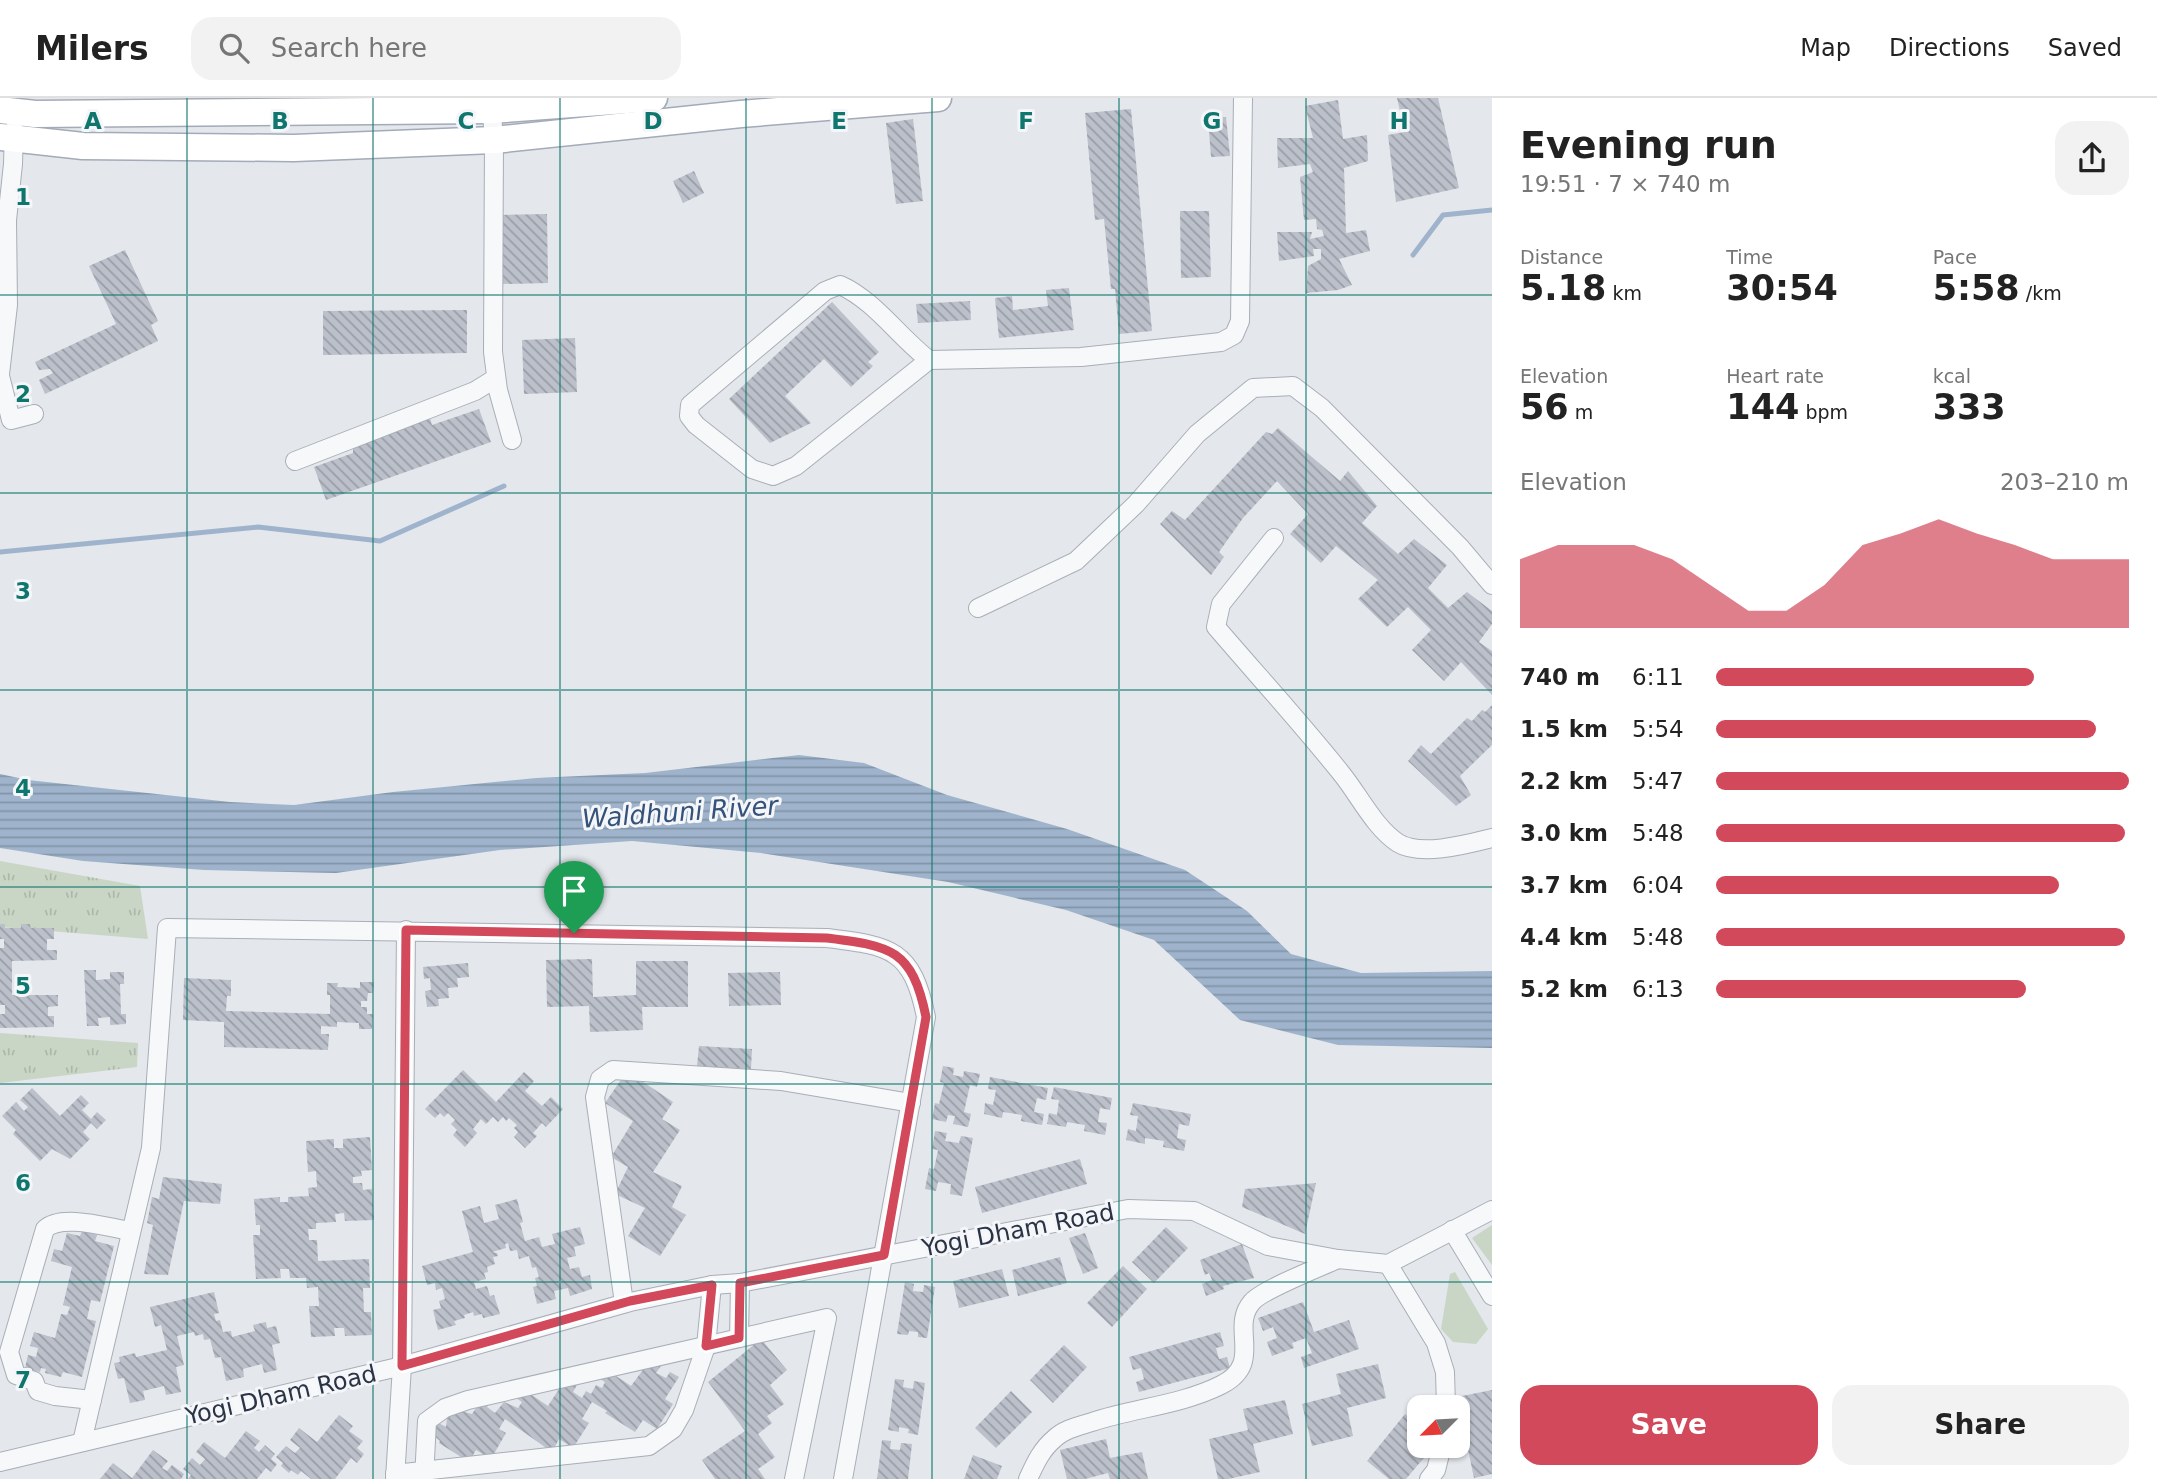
<!DOCTYPE html>
<meta charset="utf-8">
<style>
body{margin:0;font-family:"DejaVu Sans",sans-serif;background:#f2f2f2;color:#222;height:100vh;display:flex;flex-direction:column;font-size:26px;white-space:nowrap}
*{box-sizing:border-box;margin:0}
p{font-size:23px;color:#767676}
.icon{flex:none;width:38px;height:38px;fill:none;stroke:currentColor;stroke-width:2;stroke-linecap:round;stroke-linejoin:round}
.map{position:relative;flex:1;overflow:hidden}
.sheet{display:flex;flex-direction:column;background:#fff;width:665px}
.sheet>*{flex:none}
.needle{width:46px;rotate:246deg}
.controls{position:absolute;left:1407px;top:1297px;display:grid;gap:14px}
.controls a{display:grid;place-items:center;width:63px;height:63px;border-radius:14px;background:#fff;box-shadow:0 2px 5px #0004;font-size:35px}
.pin{position:absolute;display:grid;place-items:center;width:60px;height:60px;color:#fff;margin:-72px -30px;border-radius:50% 50% 50% 0;rotate:-45deg;box-shadow:0 0 7px #0007}
.pin .icon{rotate:45deg}
.round{display:grid;place-items:center;flex:none;width:74px;height:74px;border-radius:21px;background:#f2f2f2}
.overview{display:flex;align-items:center;justify-content:space-between;height:119px;padding:0 28px}
h1{font-size:38px;font-weight:600;line-height:52px}
.stats{display:grid;grid-template-columns:repeat(3,1fr);gap:10px;height:119px;padding:7px 28px}
.stats div{display:grid;align-content:center}
.stats b{font-size:35px;font-weight:600}
.stats small{font-size:19px;font-weight:400}
.stats p{font-size:19px}
.chart{height:196px;padding:14px 28px}
.chart p{display:flex;justify-content:space-between}
.chart svg{width:100%;height:126px;margin-top:7px;fill:#d1495b;opacity:.7}
.button{display:flex;gap:14px;margin-top:auto;padding:14px 28px}
.button a{flex:1;height:80px;border-radius:21px;background:#d1495b;color:#fff;font-size:28px;font-weight:600;line-height:80px;text-align:center}
.button a+a{background:#f2f2f2;color:#222}
ul{padding:0 28px;list-style:none;font-size:23px}
li{display:grid;grid-template-columns:112px 84px 1fr;align-items:center;height:52px}
li i{height:18px;border-radius:9px;background:#d1495b}
header{display:flex;align-items:center;gap:42px;box-sizing:border-box;height:98px;padding:0 35px;background:#fff;border-bottom:2px solid #e0e0e0}
header strong{font-size:33px}
nav{display:flex;gap:38px;margin-inline-start:auto;font-size:24px}
.search{width:490px;height:63px;background:#f2f2f2;display:flex;align-items:center;gap:18px;box-sizing:border-box;padding:0 24px;border-radius:21px;color:#767676;font-size:26px}
main{display:flex;flex:1;min-height:0}
.map>svg:first-child{display:block}
.grass{fill:url(#grass-tufts)}
.green{fill:#c9d6c5}
.water{fill:url(#water-rules)}
.lines{fill:none;stroke-linecap:round;stroke-linejoin:round}
.stream{stroke:#9fb4cc;stroke-width:5}
.building{fill:url(#building-back-hatch)}
.street-casing{stroke:#a9aeb7;stroke-width:20}
.primary-casing{stroke:#a3abb8;stroke-width:29}
.street{stroke:#f7f8fa;stroke-width:18}
.primary{stroke:#fff;stroke-width:26}
.route-casing{stroke:#fff;stroke-width:14}
.route{stroke:#d1495b;stroke-width:9}
.grid{fill:none;stroke:#0f766e;stroke-width:2;stroke-opacity:0.55}
.labels{text-anchor:middle;dominant-baseline:central;stroke-width:6;stroke-linejoin:round;paint-order:stroke}
.street-label{font-size:24px;fill:#2b3445;stroke:#f4f6f9}
.water-label{font-size:26px;font-style:italic;fill:#34527a;stroke:#f4f6f9}
.grid-label{font-size:23px;text-anchor:middle;font-weight:bold;fill:#0f766e;stroke:#f4f6f9;stroke-width:6;stroke-linejoin:round;paint-order:stroke}
</style>
<header>
<strong>Milers</strong>
<div class="search"><svg class="icon" aria-label="search" viewBox="0 0 24 24"><circle cx="10" cy="10" r="6"/><path d="M15 15l6 6"/></svg>Search here</div>
<nav><a>Map</a><a>Directions</a><a>Saved</a></nav>
</header>
<main>
<div class="map">
<svg width="1492" height="1381" viewBox="0 0 1492 1381">
<defs>
<pattern id="grass-tufts" width="24" height="20" patternUnits="userSpaceOnUse" patternTransform="scale(1.75)"><rect width="24" height="20" fill="#c9d6c5"/><path d="M3 7l-1-3M5 7V3M7 7l1-3M15 17l-1-3M17 17v-4M19 17l1-3" fill="none" stroke="#adb8ab"/></pattern>
<pattern id="water-rules" width="6" height="5" patternUnits="userSpaceOnUse" patternTransform="scale(1.75)"><rect width="6" height="5" fill="#9fb4cc"/><path d="M0 2.5h6" fill="none" stroke="#8293a7"/></pattern>
<pattern id="building-back-hatch" width="6" height="6" patternUnits="userSpaceOnUse" patternTransform="scale(1.75)"><rect width="6" height="6" fill="#bbc0ca"/><path d="M-1 5l2 2M0 0l6 6M5-1l2 2" fill="none" stroke="#989da6"/></pattern>
</defs>
<rect width="100%" height="100%" fill="#e4e7ec"/>
<g class="grass">
<polygon points="0,763 140,788 148,841 0,829"/>
<polygon points="0,935 138,945 137,969 0,985"/>
</g>
<g class="green">
<polygon points="1492,1127 1492,1167 1472,1140"/>
<polygon points="1455,1174 1488,1231 1476,1246 1453,1244 1441,1231 1450,1176"/>
</g>
<polygon class="water" points="799,657 864,665 947,697 1067,731 1185,772 1247,813 1291,856 1361,875 1492,873 1492,950 1338,947 1240,922 1154,842 1066,812 948,784 761,755 632,743 500,752 336,775 204,772 83,763 0,750 0,676 28,682 230,704 294,707 393,694 536,680 645,675"/>
<g class="lines">
<g class="stream">
<polyline points="1413,157 1443,117 1492,112"/>
<polyline points="0,454 258,429 380,443 504,388"/>
</g>
</g>
<g class="building">
<polygon points="1397,0 1438,0 1459,90 1396,104 1388,37 1405,34"/>
<polygon points="1338,2 1343,41 1367,37 1368,63 1344,70 1346,135 1366,132 1370,153 1339,161 1352,187 1338,192 1306,195 1308,168 1321,161 1321,151 1313,151 1314,158 1279,163 1277,134 1312,134 1310,141 1324,138 1322,132 1317,131 1316,121 1304,122 1300,79 1313,74 1310,66 1278,70 1277,40 1313,40 1305,8"/>
<polygon points="1131,11 1152,233 1119,236 1115,191 1111,191 1104,121 1095,122 1085,15"/>
<polygon points="1226,19 1230,58 1211,59 1208,20"/>
<polygon points="913,21 923,103 896,106 886,25"/>
<polygon points="694,73 704,95 683,105 673,83"/>
<polygon points="1180,113 1209,113 1211,179 1181,180"/>
<polygon points="547,116 548,185 503,186 499,117"/>
<polygon points="125,152 158,223 151,227 158,243 45,296 39,282 53,275 50,271 39,272 35,264 116,226 89,168"/>
<polygon points="1069,190 1074,232 999,240 995,200 1012,198 1013,212 1048,208 1046,192"/>
<polygon points="970,203 971,222 918,225 916,206"/>
<polygon points="832,204 879,254 868,264 873,268 851,289 824,261 785,298 811,325 770,345 729,301"/>
<polygon points="467,212 467,255 323,257 323,213"/>
<polygon points="575,240 577,294 524,296 522,242"/>
<polygon points="479,311 491,344 326,402 314,369 353,355 353,347 429,317 432,327"/>
<polygon points="1278,330 1340,383 1348,373 1377,408 1362,425 1398,456 1414,441 1447,467 1428,490 1448,510 1467,494 1492,513 1492,526 1479,544 1492,553 1492,597 1461,564 1444,583 1412,552 1431,532 1408,509 1387,529 1358,501 1378,482 1336,448 1321,465 1290,436 1308,416 1277,383 1243,420 1219,454 1224,459 1211,477 1160,426 1172,413 1185,422 1266,334 1272,336"/>
<polygon points="1492,607 1492,647 1460,678 1471,697 1456,708 1408,663 1421,647 1431,656 1467,620 1472,623 1482,612 1485,614"/>
<polygon points="0,826 5,826 5,830 21,830 21,826 30,826 30,830 54,830 54,841 47,841 47,852 57,852 57,862 12,863 12,897 58,897 58,908 48,909 48,918 54,918 54,929 0,930 0,916 5,916 5,907 0,907 0,850 4,850 4,841 0,841"/>
<polygon points="592,861 593,899 636,897 636,863 688,863 688,909 642,909 643,932 590,934 589,908 547,909 546,862"/>
<polygon points="468,865 469,879 457,880 458,889 448,890 449,900 438,901 439,908 427,909 425,893 431,892 430,880 424,881 423,869"/>
<polygon points="84,872 96,872 96,882 110,881 110,874 124,874 124,886 120,886 121,916 126,916 126,926 110,927 110,919 98,920 99,928 87,928"/>
<polygon points="780,874 781,907 729,908 728,875"/>
<polygon points="184,880 231,882 231,898 227,898 226,913 330,916 330,897 327,897 327,885 338,885 337,889 360,890 360,884 374,884 373,895 368,895 367,903 361,903 361,909 367,909 367,916 373,916 372,931 359,931 359,925 337,924 337,929 321,928 321,936 329,936 328,952 224,949 224,924 183,922"/>
<polygon points="699,948 752,951 751,971 697,968"/>
<polygon points="943,968 954,970 953,977 963,979 964,973 980,976 977,989 970,987 964,1014 971,1016 968,1029 953,1026 955,1018 948,1017 946,1024 932,1021 935,1005 939,1006 944,985 940,984"/>
<polygon points="463,972 496,1004 524,974 534,983 525,993 542,1008 551,999 563,1011 546,1029 542,1025 533,1035 537,1038 525,1050 514,1039 518,1034 514,1030 517,1027 509,1020 506,1023 503,1019 498,1024 493,1019 486,1026 481,1021 473,1031 477,1035 465,1049 453,1037 457,1032 451,1026 455,1022 448,1015 444,1019 440,1015 435,1020 425,1011"/>
<polygon points="627,973 673,1004 662,1021 680,1032 653,1074 682,1088 672,1109 686,1117 660,1158 628,1138 645,1110 615,1096 628,1069 611,1059 633,1023 605,1005"/>
<polygon points="990,979 1048,990 1046,1002 1037,1000 1034,1014 1044,1016 1042,1027 1021,1023 1022,1017 1003,1014 1002,1020 984,1016 985,1005 993,1007 996,992 988,991"/>
<polygon points="1054,989 1112,1000 1110,1012 1100,1010 1098,1024 1107,1025 1105,1037 1084,1033 1085,1027 1067,1024 1066,1029 1047,1026 1049,1015 1057,1017 1059,1002 1051,1001"/>
<polygon points="32,990 60,1018 81,997 89,1005 82,1012 91,1021 97,1014 106,1022 97,1031 91,1025 83,1034 90,1041 70,1061 52,1051 40,1063 13,1036 16,1032 2,1018 16,1004 24,1013 28,1009 20,1002"/>
<polygon points="1133,1005 1191,1016 1189,1028 1179,1026 1177,1040 1186,1042 1184,1053 1163,1049 1164,1043 1145,1040 1145,1046 1126,1042 1128,1031 1136,1033 1138,1018 1130,1017"/>
<polygon points="935,1033 947,1035 945,1043 959,1045 961,1038 973,1040 962,1098 950,1096 951,1086 938,1084 936,1093 925,1091 929,1070 934,1071 938,1052 932,1051"/>
<polygon points="370,1039 372,1072 361,1073 362,1078 353,1079 353,1085 362,1085 363,1092 372,1091 374,1122 345,1123 344,1115 335,1116 336,1124 316,1125 316,1131 308,1131 309,1142 317,1142 318,1163 369,1161 370,1190 363,1190 364,1214 371,1214 372,1237 345,1238 344,1230 334,1230 335,1238 311,1239 309,1208 319,1208 318,1189 307,1190 306,1180 290,1180 289,1171 280,1171 281,1180 256,1181 253,1137 260,1137 260,1127 256,1127 254,1101 280,1099 280,1104 288,1104 288,1099 309,1098 308,1090 317,1089 316,1073 308,1074 306,1043 334,1041 334,1050 343,1050 343,1041"/>
<polygon points="1080,1061 1087,1086 982,1115 975,1089"/>
<polygon points="163,1079 222,1086 220,1106 184,1103 168,1177 144,1176 153,1127 147,1125 152,1099 159,1101"/>
<polygon points="1316,1085 1305,1136 1242,1109 1245,1091"/>
<polygon points="517,1101 523,1124 520,1125 525,1143 539,1139 542,1149 555,1146 552,1136 580,1129 585,1146 574,1149 576,1158 567,1160 570,1171 579,1169 582,1179 590,1177 592,1191 570,1198 568,1190 554,1193 556,1201 537,1206 533,1189 537,1188 535,1180 539,1179 536,1169 532,1170 529,1158 519,1161 517,1152 510,1153 508,1145 505,1146 506,1150 492,1154 497,1155 498,1158 493,1159 495,1166 487,1169 488,1174 484,1175 486,1181 474,1184 476,1191 487,1188 490,1198 494,1197 500,1216 483,1220 482,1216 474,1218 473,1214 464,1217 465,1220 454,1223 456,1227 438,1232 433,1212 441,1210 439,1203 445,1201 442,1190 436,1192 435,1185 427,1187 422,1168 473,1154 462,1113 480,1108 484,1125 499,1121 495,1107"/>
<polygon points="1166,1129 1188,1150 1154,1185 1132,1164"/>
<polygon points="82,1133 97,1137 95,1143 114,1148 100,1204 91,1202 87,1221 96,1223 82,1279 63,1274 61,1279 45,1275 46,1271 41,1270 40,1274 25,1270 28,1257 36,1259 38,1250 30,1248 34,1234 55,1240 61,1216 67,1217 70,1209 63,1207 72,1169 51,1163 54,1151 62,1153 67,1135 80,1138"/>
<polygon points="1085,1135 1098,1170 1083,1176 1069,1140"/>
<polygon points="1242,1146 1254,1180 1223,1188 1224,1191 1206,1198 1202,1186 1212,1182 1209,1175 1205,1177 1200,1162"/>
<polygon points="1060,1159 1067,1185 1018,1198 1012,1172"/>
<polygon points="1123,1168 1147,1191 1112,1229 1087,1205"/>
<polygon points="1002,1171 1009,1198 959,1210 953,1183"/>
<polygon points="905,1184 914,1186 913,1193 923,1194 924,1187 935,1189 927,1240 918,1239 918,1234 909,1233 908,1237 897,1236"/>
<polygon points="214,1194 219,1215 214,1216 216,1223 220,1222 223,1234 231,1233 232,1239 255,1233 253,1227 266,1224 267,1230 276,1228 280,1245 272,1247 277,1272 264,1275 262,1266 243,1271 244,1279 226,1283 221,1259 215,1260 210,1241 204,1242 203,1236 195,1238 194,1234 177,1238 184,1267 176,1269 181,1294 166,1297 164,1288 143,1293 145,1302 130,1305 124,1280 118,1281 114,1265 120,1264 119,1259 135,1255 136,1259 167,1252 161,1227 155,1229 150,1209"/>
<polygon points="1303,1204 1314,1234 1349,1222 1359,1251 1304,1270 1301,1259 1312,1255 1306,1240 1292,1245 1294,1250 1272,1258 1267,1244 1277,1240 1273,1229 1263,1233 1258,1220"/>
<polygon points="1220,1234 1224,1248 1216,1250 1219,1261 1227,1259 1230,1270 1139,1294 1136,1284 1144,1281 1141,1270 1133,1272 1129,1259"/>
<polygon points="761,1241 787,1272 770,1287 784,1306 767,1318 772,1325 758,1336 775,1359 758,1371 765,1381 715,1381 702,1362 745,1333 708,1284"/>
<polygon points="1064,1247 1087,1269 1053,1305 1030,1282"/>
<polygon points="650,1262 661,1268 656,1275 666,1280 670,1274 679,1279 665,1301 673,1306 657,1331 643,1322 635,1334 605,1315 607,1313 592,1304 582,1321 589,1325 573,1350 559,1341 552,1354 505,1321 499,1331 506,1335 491,1361 476,1352 469,1364 439,1345 440,1343 430,1334 435,1323 446,1329 447,1320 442,1317 450,1310 472,1316 483,1299 491,1302 487,1309 495,1315 504,1304 518,1310 522,1304 516,1300 523,1291 548,1308 566,1280 577,1287 573,1294 582,1300 586,1293 591,1296 596,1287 602,1290 605,1284 600,1281 607,1272 631,1288"/>
<polygon points="1378,1266 1386,1300 1347,1310 1353,1338 1312,1348 1302,1306 1341,1296 1336,1276"/>
<polygon points="895,1281 904,1282 903,1289 913,1291 914,1283 925,1285 918,1337 908,1335 909,1331 899,1329 899,1334 888,1332"/>
<polygon points="1492,1292 1492,1376 1474,1380 1457,1299"/>
<polygon points="1011,1293 1032,1314 996,1350 975,1330"/>
<polygon points="1285,1302 1293,1336 1253,1346 1260,1374 1228,1381 1218,1381 1209,1341 1248,1332 1243,1311"/>
<polygon points="1405,1316 1419,1328 1419,1348 1434,1348 1406,1381 1389,1381 1367,1363"/>
<polygon points="339,1317 353,1328 349,1333 363,1343 357,1350 364,1356 357,1365 351,1360 335,1381 311,1381 301,1373 298,1377 291,1372 289,1375 281,1368 283,1365 276,1359 286,1348 295,1355 300,1350 290,1342 299,1330 317,1344"/>
<polygon points="246,1333 260,1343 254,1350 259,1354 265,1347 275,1356 271,1361 277,1366 271,1374 266,1370 257,1381 188,1381 191,1377 183,1371 192,1360 200,1367 205,1361 196,1354 204,1344 225,1360"/>
<polygon points="1106,1341 1110,1360 1142,1354 1148,1381 1110,1381 1108,1375 1085,1381 1067,1381 1060,1352"/>
<polygon points="882,1342 891,1343 890,1351 900,1352 901,1345 912,1346 908,1381 877,1381"/>
<polygon points="153,1352 168,1363 162,1370 167,1373 172,1367 184,1376 181,1381 100,1381 113,1365 132,1380"/>
<polygon points="973,1357 1002,1368 997,1381 964,1381"/>
</g>
<g class="lines">
<g class="street-casing">
<g id="street">
<polyline points="491,3 494,42 493,254 498,292 512,342"/>
<path d="M929,262L796,368L773,378L752,371L696,327L689,318L690,307L825,193L840,187C874,202 899,239 929,262L1081,259L1221,244L1234,237L1240,223L1243,0"/>
<polyline points="0,276 8,207 7,122 13,66 14,32"/>
<polyline points="0,278 11,322 34,316"/>
<polyline points="295,363 475,293 496,280"/>
<path d="M1274,440L1221,506L1216,529C1258,578 1301,625 1341,675C1359,697 1374,729 1398,745C1421,759 1468,746 1492,740"/>
<polyline points="978,510 1076,463 1136,406 1197,336 1253,290 1293,288 1322,310 1460,449 1492,487"/>
<polyline points="1452,1132 1492,1198"/>
<polyline points="1388,1166 1436,1245 1445,1274 1446,1309"/>
<polyline points="624,1205 595,999 600,981 613,972 781,983 911,1005"/>
<polyline points="739,1240 740,1185"/>
<path d="M92,1302L55,1298L38,1293L34,1283L16,1277L9,1254L45,1131C62,1115 109,1130 131,1133"/>
<path d="M82,1344L151,1050L167,830L827,840C890,848 912,850 926,919L843,1381"/>
<polyline points="0,1364 402,1268 630,1204 712,1187 740,1185 1128,1111 1194,1113 1268,1148 1338,1161 1388,1166 1492,1112"/>
<polyline points="395,1376 649,1348 673,1331 684,1312 706,1248 712,1187"/>
<polyline points="395,1381 402,1268 406,832"/>
<polyline points="424,1381 427,1323 445,1310 468,1302 827,1220 794,1381"/>
<path d="M1028,1381C1035,1366 1041,1352 1054,1341C1064,1331 1079,1328 1092,1324C1134,1310 1181,1307 1221,1287C1265,1265 1229,1230 1252,1204C1262,1192 1320,1169 1338,1161"/>
<polyline points="1429,1381 1436,1372 1442,1348"/>
</g>
</g>
<g class="primary-casing">
<g id="primary">
<polyline points="0,12 35,16 491,12 654,0"/>
<polyline points="0,39 83,48 294,50 494,42 741,16 938,0"/>
</g>
</g>
<use href="#street" class="street"/>
<use href="#primary" class="primary"/>
</g>
<g class="lines">
<g class="route-casing">
<path id="route" d="M406,832L827,840C890,848 912,850 926,919L884,1157L740,1185L739,1240L706,1248L712,1187L630,1203L402,1268Z"/>
</g>
<use href="#route" class="route"/>
</g>
<path class="grid" d="M187,0V1381M373,0V1381M560,0V1381M746,0V1381M932,0V1381M1119,0V1381M1306,0V1381M0,197H1492M0,395H1492M0,592H1492M0,789H1492M0,986H1492M0,1184H1492"/>
<g class="labels">
<g class="street-label">
<text transform="translate(1018 1132) rotate(-11)">Yogi Dham Road</text>
<text transform="translate(281 1297) rotate(-13)">Yogi Dham Road</text>
</g>
<g class="water-label">
<text transform="translate(680 714) rotate(-4)">Waldhuni River</text>
</g>
</g>
<g class="grid-label">
<text x="93" y="31">A</text>
<text x="280" y="31">B</text>
<text x="466" y="31">C</text>
<text x="653" y="31">D</text>
<text x="839" y="31">E</text>
<text x="1026" y="31">F</text>
<text x="1212" y="31">G</text>
<text x="1399" y="31">H</text>
<text x="23" y="107">1</text>
<text x="23" y="304">2</text>
<text x="23" y="501">3</text>
<text x="23" y="698">4</text>
<text x="23" y="896">5</text>
<text x="23" y="1093">6</text>
<text x="23" y="1290">7</text>
</g>
</svg>
<div class="controls">
<a><svg class="needle" viewBox="-14 -14 28 28"><path d="M0-13l5 13h-10z" fill="#e53935"/><path d="M0 13l5-13h-10z" fill="#767676"/></svg></a>
</div>
<div class="pin" style="left:574px;top:835px;background:#1e9e55"><svg class="icon" aria-label="arrive" viewBox="0 0 24 24"><path d="M6 21V4h12l-3 4 3 4H6"/></svg></div>
</div>
<section class="sheet">
<div class="overview"><div><h1>Evening run</h1><p>19:51 · 7 × 740 m</p></div><a class="round"><svg class="icon" aria-label="share" viewBox="0 0 24 24"><path d="M12 15V3M7 8l5-5 5 5M5 13v7h14v-7"/></svg></a></div>
<div class="stats">
<div><p>Distance</p><b>5.18<small> km</small></b></div>
<div><p>Time</p><b>30:54</b></div>
<div><p>Pace</p><b>5:58<small> /km</small></b></div>
</div>
<div class="stats">
<div><p>Elevation</p><b>56<small> m</small></b></div>
<div><p>Heart rate</p><b>144<small> bpm</small></b></div>
<div><p>kcal</p><b>333</b></div>
</div>
<div class="chart"><p><span>Elevation</span>203–210 m</p>
<svg viewBox="0 0 160 44" preserveAspectRatio="none"><path d="M0 44V20L10 15L20 15L30 15L40 20L50 29L60 38L70 38L80 29L90 15L100 11L110 6L120 11L130 15L140 20L150 20L160 20V44z"/></svg>
</div>
<ul>
<li><b>740 m</b>6:11<i style="width:77%"></i></li>
<li><b>1.5 km</b>5:54<i style="width:92%"></i></li>
<li><b>2.2 km</b>5:47<i style="width:100%"></i></li>
<li><b>3.0 km</b>5:48<i style="width:99%"></i></li>
<li><b>3.7 km</b>6:04<i style="width:83%"></i></li>
<li><b>4.4 km</b>5:48<i style="width:99%"></i></li>
<li><b>5.2 km</b>6:13<i style="width:75%"></i></li>
</ul>
<div class="button"><a>Save</a><a>Share</a></div>
</section>
</main>
